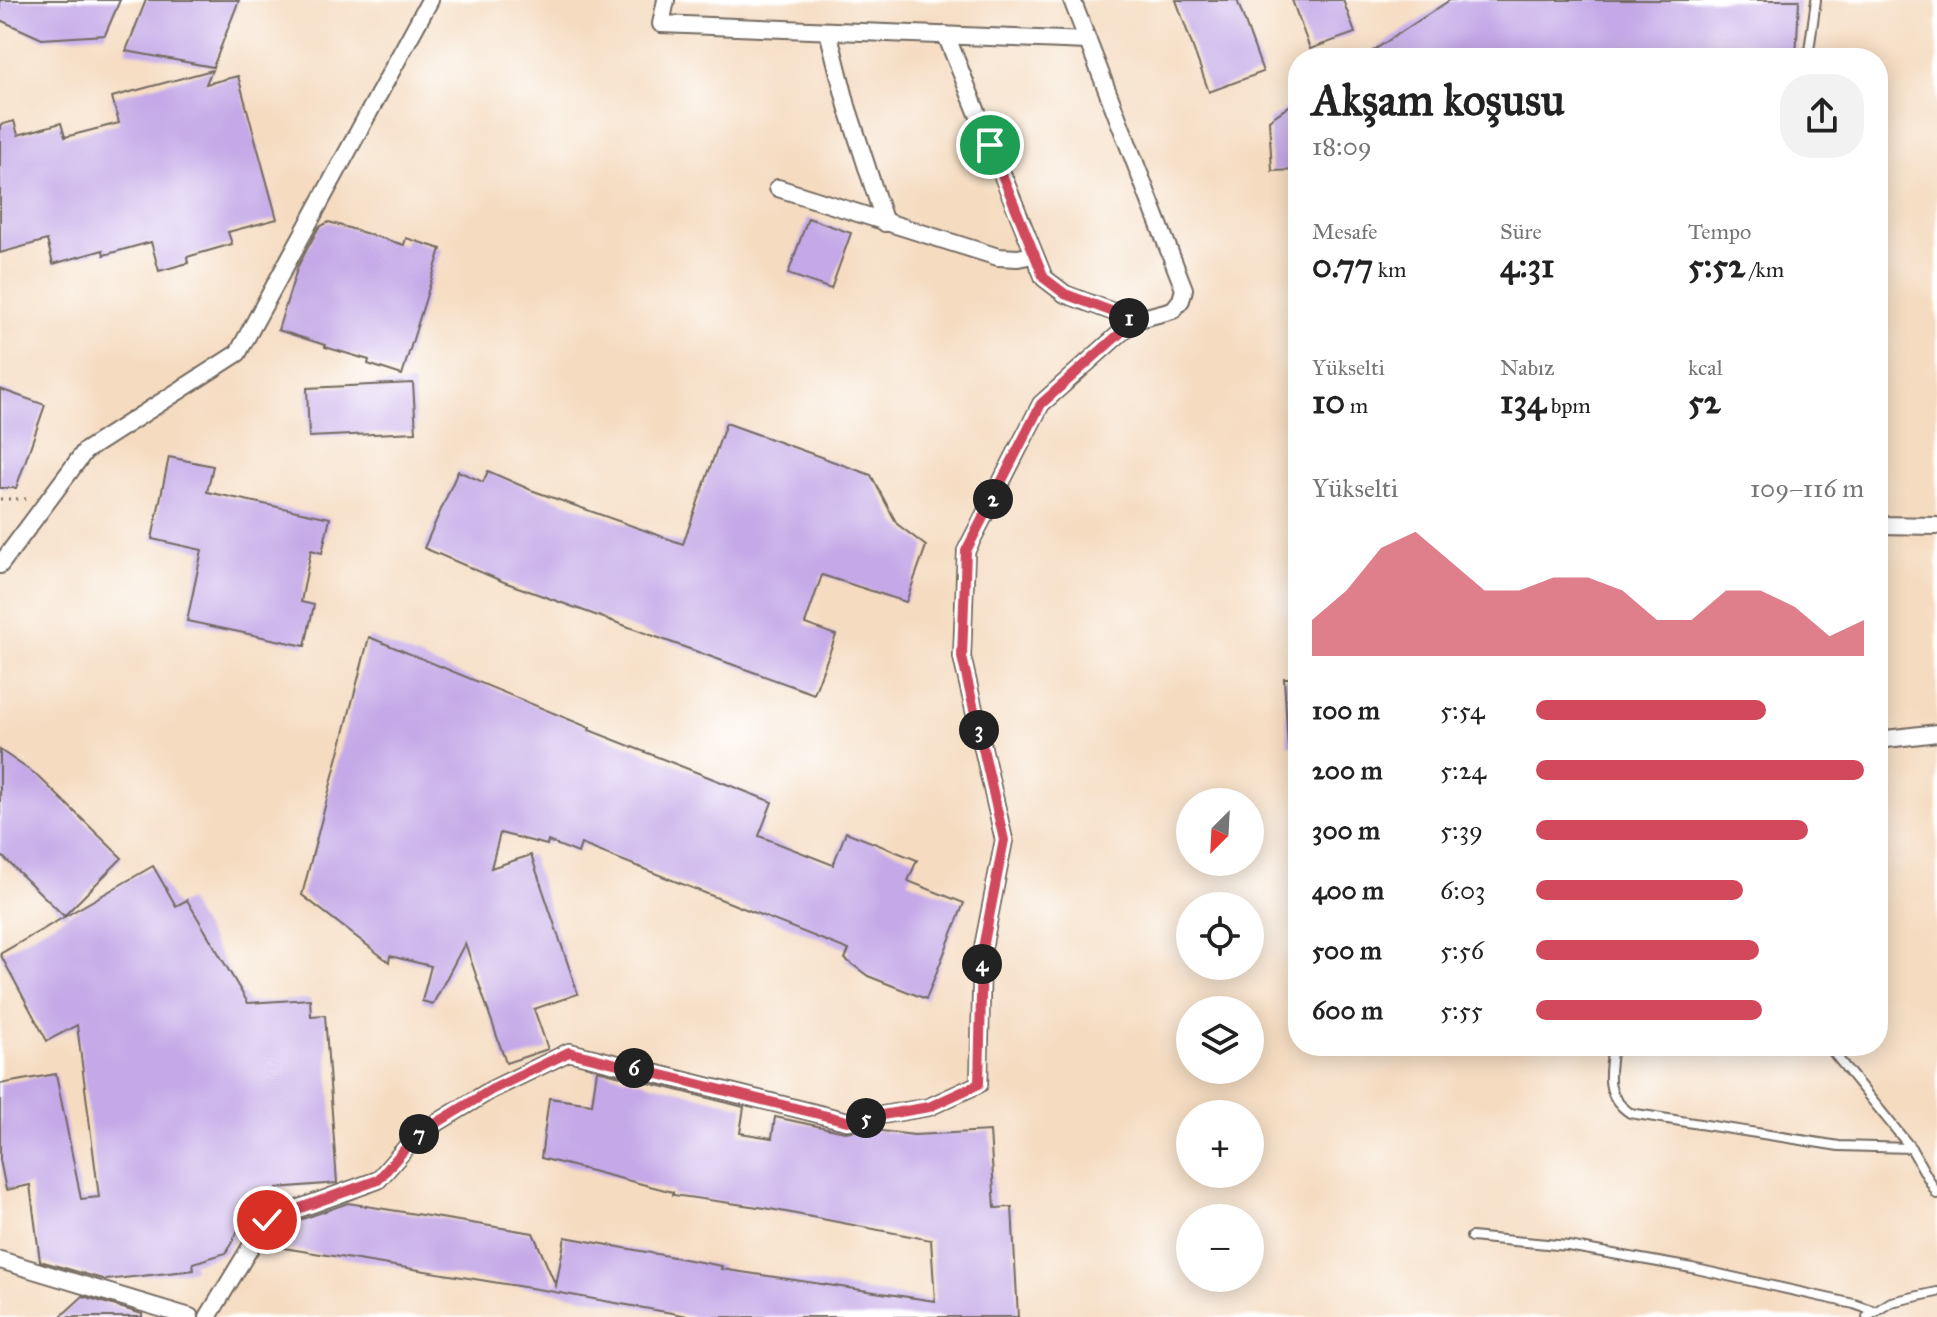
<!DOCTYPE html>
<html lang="tr">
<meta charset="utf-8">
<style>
body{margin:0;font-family:"IM FELL Great Primer",serif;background:#f2f2f2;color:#222;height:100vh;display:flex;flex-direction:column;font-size:30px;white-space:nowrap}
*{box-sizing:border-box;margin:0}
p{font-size:26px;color:#767676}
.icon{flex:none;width:44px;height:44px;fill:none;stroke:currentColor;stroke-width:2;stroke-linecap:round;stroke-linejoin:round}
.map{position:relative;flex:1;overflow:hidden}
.side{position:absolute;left:1288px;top:48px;width:600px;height:1008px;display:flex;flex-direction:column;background:#fff;border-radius:32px;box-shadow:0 4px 20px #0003}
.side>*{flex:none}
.needle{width:52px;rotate:204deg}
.tools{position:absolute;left:1176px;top:788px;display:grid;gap:16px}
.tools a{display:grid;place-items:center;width:88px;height:88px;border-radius:50%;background:#fff;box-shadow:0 4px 20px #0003;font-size:40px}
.pin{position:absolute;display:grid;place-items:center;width:68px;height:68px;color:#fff;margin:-34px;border:4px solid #fff;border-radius:50%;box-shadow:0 2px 8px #0007}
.km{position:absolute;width:40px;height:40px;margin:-20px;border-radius:50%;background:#222;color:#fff;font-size:22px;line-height:40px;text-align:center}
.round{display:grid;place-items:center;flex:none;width:84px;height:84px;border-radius:32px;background:#f2f2f2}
.overview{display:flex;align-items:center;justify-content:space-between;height:136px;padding:0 24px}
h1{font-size:44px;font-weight:800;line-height:60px}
.metrics{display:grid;grid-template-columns:repeat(3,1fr);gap:12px;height:136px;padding:8px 24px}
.metrics div{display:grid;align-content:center}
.metrics b{font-size:34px;font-weight:800}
.metrics small{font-size:22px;font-weight:400}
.metrics p{font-size:22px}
.chart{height:224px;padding:16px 24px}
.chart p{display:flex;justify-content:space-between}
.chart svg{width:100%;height:144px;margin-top:8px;fill:#d1495b;opacity:.7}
ul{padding:0 24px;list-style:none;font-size:26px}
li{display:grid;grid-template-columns:128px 96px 1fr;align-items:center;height:60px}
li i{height:20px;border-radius:10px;background:#d1495b}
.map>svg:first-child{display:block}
.building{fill:#c4a8e7}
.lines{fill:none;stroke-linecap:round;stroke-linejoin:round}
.service-casing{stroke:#726960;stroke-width:12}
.minor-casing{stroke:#726960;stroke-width:20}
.path{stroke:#726960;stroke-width:3;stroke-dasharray:2 6;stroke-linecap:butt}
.service{stroke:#fff;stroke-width:8}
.minor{stroke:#fff;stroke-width:16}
.route-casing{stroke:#fff;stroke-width:16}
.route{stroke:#d1495b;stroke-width:10}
</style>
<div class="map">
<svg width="1937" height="1317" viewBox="0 0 1937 1317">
<rect width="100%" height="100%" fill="#fff"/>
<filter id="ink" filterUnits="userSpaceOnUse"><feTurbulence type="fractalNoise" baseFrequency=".0125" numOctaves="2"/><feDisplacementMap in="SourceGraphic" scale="16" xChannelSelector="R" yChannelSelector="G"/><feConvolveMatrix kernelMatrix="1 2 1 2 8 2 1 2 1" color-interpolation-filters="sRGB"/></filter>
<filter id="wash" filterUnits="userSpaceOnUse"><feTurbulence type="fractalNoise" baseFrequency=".006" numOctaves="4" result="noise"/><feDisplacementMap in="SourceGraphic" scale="32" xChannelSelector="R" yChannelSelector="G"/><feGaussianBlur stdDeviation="1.8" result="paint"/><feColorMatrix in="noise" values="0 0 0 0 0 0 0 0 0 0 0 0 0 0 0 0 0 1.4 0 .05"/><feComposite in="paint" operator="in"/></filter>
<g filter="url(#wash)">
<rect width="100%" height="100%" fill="#f5dcc1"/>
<g id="blocks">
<g class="building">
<polygon points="0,0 120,0 105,35 42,39 0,20"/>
<polygon points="146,0 239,0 213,67 126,51"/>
<polygon points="1176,0 1237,0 1263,72 1209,92"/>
<polygon points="1292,0 1343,0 1355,33 1310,49"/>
<polygon points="1450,0 1799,0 1796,58 1362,58"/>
<polygon points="212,70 206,84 238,76 277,219 228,232 232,244 187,257 188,263 159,271 151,242 104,255 103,250 53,264 47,240 0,253 0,125 14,121 18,135 61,123 65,137 119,123 112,97"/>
<polygon points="1298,100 1298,170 1272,171 1269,120"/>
<polygon points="808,218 851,233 831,289 788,274"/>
<polygon points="329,222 404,245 406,238 441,249 402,375 368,364 369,360 325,347 325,345 278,330 298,266 319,227"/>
<polygon points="413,383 416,432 309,437 307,388"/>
<polygon points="0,389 45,405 16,488 0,488"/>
<polygon points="726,423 871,475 897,524 926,546 906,602 822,575 805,624 836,635 814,694 504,582 424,548 458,471 483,482 488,471 531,490 683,544"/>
<polygon points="169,457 213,466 207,492 330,518 322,553 311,550 301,602 314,605 305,646 187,621 202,550 152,539"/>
<polygon points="369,637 590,728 589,730 772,802 759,836 833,865 846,832 917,860 908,881 964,903 926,999 868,976 845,959 849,950 581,844 578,853 548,841 547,845 500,833 491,868 531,855 578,994 534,1009 548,1049 506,1063 465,943 433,1004 422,1001 431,966 390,956 389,962 302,895"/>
<polygon points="1284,678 1298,678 1298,745 1288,745"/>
<polygon points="0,750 38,776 122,858 64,916 0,854"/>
<polygon points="153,866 176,906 187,900 248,1003 310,999 311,1016 325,1015 337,1183 277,1188 278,1196 250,1209 226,1253 193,1263 194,1270 106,1280 40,1261 30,1185 6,1190 0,1160 0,1084 56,1074 81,1199 99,1197 77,1025 47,1041 0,954"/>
<polygon points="597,1070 744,1107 740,1133 772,1138 775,1117 845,1132 866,1129 914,1135 990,1131 995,1208 1012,1207 1018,1317 694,1317 549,1291 265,1245 274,1229 348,1203 533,1233 556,1286 565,1237 722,1266 721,1269 935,1301 931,1240 765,1208 673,1195 673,1192 541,1158 549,1098 592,1104"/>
<polygon points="83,1296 142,1314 142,1317 60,1317"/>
</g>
</g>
</g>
<g filter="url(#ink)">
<use href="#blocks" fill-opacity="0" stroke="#726960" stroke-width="2"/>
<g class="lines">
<g class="service-casing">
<g id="service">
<polyline points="1808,58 1816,0"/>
<path d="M1613,1046C1609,1073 1604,1096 1630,1113L1839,1146L1911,1148"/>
<polyline points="1828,1046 1911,1148 1937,1194"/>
<polyline points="1471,1237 1568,1246 1692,1268 1854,1304 1874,1311"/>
<polyline points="1867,1317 1891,1302 1937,1292"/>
</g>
</g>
<g class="minor-casing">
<g id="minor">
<polyline points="666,0 661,24 1088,41"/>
<polyline points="828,31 847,106 885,223"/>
<polyline points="946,35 1044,278 1065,294 1135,320"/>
<polyline points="778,188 998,257 1018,258 1033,255"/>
<polyline points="1878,525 1937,526"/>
<polyline points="0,565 85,451 238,353 430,0"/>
<polyline points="1878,740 1937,733"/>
<polyline points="0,1260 190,1317"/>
<polyline points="208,1317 267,1220 378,1180 417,1135 491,1090 569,1052 847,1121 929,1107 979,1084 982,953 1004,840 962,657 966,551 1041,404 1135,320 1173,310 1181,300 1184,289 1072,0"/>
</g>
</g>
<polyline class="path" points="0,499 30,499"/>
<use href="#service" class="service"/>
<use href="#minor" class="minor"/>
</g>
</g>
<g class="lines" filter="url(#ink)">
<g class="route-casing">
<polyline id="route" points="267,1220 378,1180 417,1135 491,1090 569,1052 847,1121 929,1107 979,1084 982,953 1004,840 962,657 966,551 1041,404 1135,320 1065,294 1044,278 990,145"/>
</g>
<use href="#route" class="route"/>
</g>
</svg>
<div class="tools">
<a><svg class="needle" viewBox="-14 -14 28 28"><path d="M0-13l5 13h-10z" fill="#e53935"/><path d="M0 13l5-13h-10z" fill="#767676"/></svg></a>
<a><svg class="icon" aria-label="locate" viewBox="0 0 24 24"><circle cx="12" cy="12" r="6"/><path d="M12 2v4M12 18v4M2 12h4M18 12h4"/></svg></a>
<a><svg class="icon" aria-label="layers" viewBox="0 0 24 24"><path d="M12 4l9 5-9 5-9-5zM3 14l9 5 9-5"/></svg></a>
<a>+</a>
<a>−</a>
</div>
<div class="pin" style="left:990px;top:145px;background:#1e9e55"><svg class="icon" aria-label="arrive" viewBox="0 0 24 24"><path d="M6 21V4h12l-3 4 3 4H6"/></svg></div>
<div class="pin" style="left:267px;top:1220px;background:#d93025"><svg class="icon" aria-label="check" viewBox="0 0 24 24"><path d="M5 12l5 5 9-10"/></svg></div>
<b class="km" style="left:1129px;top:318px">1</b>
<b class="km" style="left:993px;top:499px">2</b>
<b class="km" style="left:979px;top:730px">3</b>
<b class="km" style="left:982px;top:964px">4</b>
<b class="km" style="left:866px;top:1118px">5</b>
<b class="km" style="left:634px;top:1068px">6</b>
<b class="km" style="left:419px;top:1134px">7</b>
<section class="side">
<div class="overview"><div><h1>Akşam koşusu</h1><p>18:09</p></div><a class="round"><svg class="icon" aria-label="share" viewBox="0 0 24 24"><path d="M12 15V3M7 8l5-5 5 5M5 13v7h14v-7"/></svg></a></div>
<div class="metrics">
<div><p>Mesafe</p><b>0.77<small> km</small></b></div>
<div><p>Süre</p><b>4:31</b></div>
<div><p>Tempo</p><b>5:52<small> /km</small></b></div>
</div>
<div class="metrics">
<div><p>Yükselti</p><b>10<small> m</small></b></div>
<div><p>Nabız</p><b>134<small> bpm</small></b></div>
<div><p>kcal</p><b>52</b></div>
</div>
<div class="chart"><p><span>Yükselti</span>109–116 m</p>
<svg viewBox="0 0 160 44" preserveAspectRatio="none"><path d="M0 44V33L10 24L20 11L30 6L40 15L50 24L60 24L70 20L80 20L90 24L100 33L110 33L120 24L130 24L140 29L150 38L160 33V44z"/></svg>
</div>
<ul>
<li><b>100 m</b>5:54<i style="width:70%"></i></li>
<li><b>200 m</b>5:24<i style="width:100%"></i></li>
<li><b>300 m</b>5:39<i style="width:83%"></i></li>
<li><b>400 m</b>6:03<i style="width:63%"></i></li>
<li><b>500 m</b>5:56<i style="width:68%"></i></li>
<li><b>600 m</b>5:55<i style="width:69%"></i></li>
</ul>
</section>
</div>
